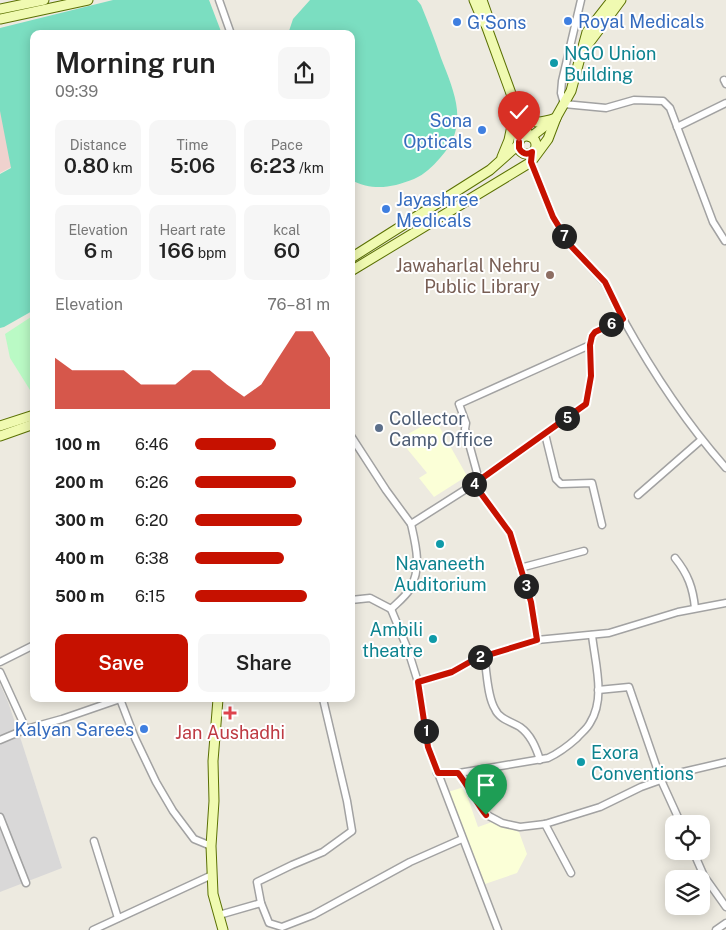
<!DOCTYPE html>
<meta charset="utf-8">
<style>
body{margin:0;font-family:"Public Sans",sans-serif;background:#f6f6f6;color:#222;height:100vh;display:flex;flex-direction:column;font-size:19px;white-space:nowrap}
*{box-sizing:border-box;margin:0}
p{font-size:16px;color:#767676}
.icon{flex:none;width:28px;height:28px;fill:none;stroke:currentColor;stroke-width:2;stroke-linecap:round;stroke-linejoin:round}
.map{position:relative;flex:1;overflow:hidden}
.details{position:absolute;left:30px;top:30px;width:325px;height:672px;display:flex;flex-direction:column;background:#fff;border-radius:10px;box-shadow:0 2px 12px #0003}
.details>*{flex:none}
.controls{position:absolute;left:665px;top:815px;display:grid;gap:10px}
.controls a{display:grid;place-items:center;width:45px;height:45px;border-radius:10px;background:#fff;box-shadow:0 2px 12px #0003;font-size:25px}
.pin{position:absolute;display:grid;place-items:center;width:42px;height:42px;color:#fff;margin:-51px -21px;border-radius:50% 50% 50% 0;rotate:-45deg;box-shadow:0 0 5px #0007}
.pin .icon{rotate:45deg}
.km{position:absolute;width:25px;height:25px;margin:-12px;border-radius:50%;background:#222;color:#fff;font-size:14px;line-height:25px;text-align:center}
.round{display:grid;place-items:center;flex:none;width:52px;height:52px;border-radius:10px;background:#f6f6f6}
.headline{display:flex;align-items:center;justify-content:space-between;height:85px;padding:0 25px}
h1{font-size:28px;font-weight:600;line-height:38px}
.metrics{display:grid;grid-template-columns:repeat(3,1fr);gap:8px;height:85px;padding:5px 25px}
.metrics div{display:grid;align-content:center;border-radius:10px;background:#f6f6f6;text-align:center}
.metrics b{font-size:21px;font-weight:600}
.metrics small{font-size:14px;font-weight:400}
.metrics p{font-size:14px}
.chart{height:140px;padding:10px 25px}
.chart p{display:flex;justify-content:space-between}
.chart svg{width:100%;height:90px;margin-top:5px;fill:#c61100;opacity:.7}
.cta{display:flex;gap:10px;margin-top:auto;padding:10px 25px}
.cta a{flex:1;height:58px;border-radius:10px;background:#c61100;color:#fff;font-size:20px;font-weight:600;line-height:58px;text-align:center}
.cta a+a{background:#f6f6f6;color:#222}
ul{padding:0 25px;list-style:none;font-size:16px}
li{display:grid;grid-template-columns:80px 60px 1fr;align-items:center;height:38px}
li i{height:12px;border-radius:6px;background:#c61100}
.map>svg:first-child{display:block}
.residential{fill:#d9d8d8}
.commercial{fill:#efd2ce}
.education{fill:#fbffd7}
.park{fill:#bafac5}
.pitch{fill:#7bdec1}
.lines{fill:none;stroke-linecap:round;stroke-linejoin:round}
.street-casing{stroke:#a2a2a2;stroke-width:9}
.secondary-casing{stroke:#5b7103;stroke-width:11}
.street{stroke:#fff;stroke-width:6}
.secondary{stroke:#f0fab1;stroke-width:9}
.route-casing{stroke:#fff;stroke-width:10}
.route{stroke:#c61100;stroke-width:6}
.shop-dot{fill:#3f7fe0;stroke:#fff;stroke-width:2}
.culture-dot{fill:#0f9aa8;stroke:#fff;stroke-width:2}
.education-dot{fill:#8d6e63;stroke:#fff;stroke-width:2}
.service-dot{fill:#5c6f8a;stroke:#fff;stroke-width:2}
.health-dot{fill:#e0444e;stroke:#fff;stroke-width:2}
.labels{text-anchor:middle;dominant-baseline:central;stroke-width:4;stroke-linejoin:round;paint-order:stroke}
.shop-label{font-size:18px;fill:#366cbe;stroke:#fff;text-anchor:start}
.culture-label{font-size:18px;fill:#0d838f;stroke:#fff;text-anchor:start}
.education-label{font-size:18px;fill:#785e54;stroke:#fff;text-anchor:end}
.service-label{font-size:18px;fill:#4e5e75;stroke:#fff;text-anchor:start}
.health-label{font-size:18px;fill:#be3a42;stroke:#fff}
</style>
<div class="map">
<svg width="726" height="930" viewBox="0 0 726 930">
<rect width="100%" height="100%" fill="#edeae0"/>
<polygon class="residential" points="0,684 8,702 22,743 62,868 0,892"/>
<polygon class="commercial" points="0,96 15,165 0,173"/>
<g class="education">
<polygon points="435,419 467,476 434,497 419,478 427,473 399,439"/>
<polygon points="464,787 478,827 492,822 519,832 527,854 517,873 485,884 474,866 448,792"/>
</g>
<polygon class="park" points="34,315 34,388 30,390 10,358 5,334"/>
<g class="pitch">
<polygon points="113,0 209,0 222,34 34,34 34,310 4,327 0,328 0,174 11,168 0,111 0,28"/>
<path d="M310,0H417L421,5C428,22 435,40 441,58C455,94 470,126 440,158C432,167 425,174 414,179C391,188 373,191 351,180V34H288L293,19Z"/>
</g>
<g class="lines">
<g class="street-casing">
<g id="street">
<polyline points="219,0 231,34"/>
<polyline points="581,0 562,81 561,93 564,104 606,108 634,100 663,101 670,108 713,222 725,241"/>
<polyline points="724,80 726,84"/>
<polyline points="677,127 726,103"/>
<path d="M623,319C653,373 685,422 726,468"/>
<polyline points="545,434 556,479 561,484 592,483 602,525"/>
<polyline points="351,436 386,490 411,524 474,484"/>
<polyline points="479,480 465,429 466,423 459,404 590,345"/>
<polyline points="638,495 701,440"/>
<path d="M675,558C688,574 693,588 695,608"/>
<polyline points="520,568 584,551"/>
<path d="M351,600L370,598L391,609C397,603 405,597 410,589C422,568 416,546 411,524"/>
<polyline points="391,609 408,650 418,682 452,672 475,659 537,640 531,602 510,533 474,484 586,404 591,376 590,345 592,336 595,332 623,319 605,283 570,245 553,217 531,162 532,152"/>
<polyline points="537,640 609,633 678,612 726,603"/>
<path d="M484,656C487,671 487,696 495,709C499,719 512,722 520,727C531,735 536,747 540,760"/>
<polyline points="0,662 34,645"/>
<polyline points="0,672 26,729 62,719 120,699"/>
<polyline points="418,682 428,747 498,930"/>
<polyline points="598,690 629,687 661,780 681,824"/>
<polyline points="120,699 135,738 156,782 173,811 194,839 211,846"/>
<polyline points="323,699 347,801 352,831 323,852 292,865 257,882 261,903 269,923 282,927 313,915 410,862 462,839"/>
<polyline points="0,740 26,729"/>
<polyline points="437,773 459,773 470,788 478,804 487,815 502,823 520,827 545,824 600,807 641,787 683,772 726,762"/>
<path d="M459,773L548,758C559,753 568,746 577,738C581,733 587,729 590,723C606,698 595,663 592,635"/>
<polyline points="0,817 26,883"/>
<polyline points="545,824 571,873"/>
<polyline points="94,841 118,918"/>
<polyline points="693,851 704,876 726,907"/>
<polyline points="219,915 261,903"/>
<polyline points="93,930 212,875"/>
<polyline points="716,930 726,923"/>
</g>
</g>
<g class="secondary-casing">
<g id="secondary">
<polyline points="474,0 482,19 486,25 517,110 529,136"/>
<polyline points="482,0 488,17 486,25"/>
<polyline points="0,9 44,0"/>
<polyline points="0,19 88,0"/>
<polyline points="586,47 621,0"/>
<polyline points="513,110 519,142"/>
<path d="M520,114C532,125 541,123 556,118"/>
<polyline points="553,123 571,91 587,32 612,0"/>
<circle cx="527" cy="145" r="9"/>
<polyline points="531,137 550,122"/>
<polyline points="502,157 509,140 513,121"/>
<polyline points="351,258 490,170 518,145"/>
<polyline points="351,271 531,162 548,139 556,118"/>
<polyline points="0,426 34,415"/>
<polyline points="0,436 34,424"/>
<polyline points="218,699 213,761 214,801 211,846 213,894 223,930"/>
</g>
</g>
<use href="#street" class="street"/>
<use href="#secondary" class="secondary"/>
</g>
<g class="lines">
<g class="route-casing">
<path id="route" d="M486,815C476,802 469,787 458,773H438L428,747L418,682L452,672L475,659L537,640L531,602L510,533L474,484L586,404L591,376L590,345L592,336L595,332L623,319L605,282L570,245L553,217L531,162L532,152C527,155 522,154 519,148V142"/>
</g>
<use href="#route" class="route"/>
</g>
<g class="shop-dot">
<circle cx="568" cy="21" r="5"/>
<circle cx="457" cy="22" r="5"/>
<circle cx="482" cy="130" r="5"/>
<circle cx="386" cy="209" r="5"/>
<circle cx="144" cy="729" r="5"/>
</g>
<g class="culture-dot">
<circle cx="554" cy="63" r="5"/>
<circle cx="440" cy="544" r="5"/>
<circle cx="433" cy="639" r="5"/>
<circle cx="581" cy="762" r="5"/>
</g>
<circle class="education-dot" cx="550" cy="275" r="5"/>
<circle class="service-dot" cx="379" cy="428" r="5"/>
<path class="health-dot" d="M227.5 705.5h5v5h5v5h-5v5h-5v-5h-5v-5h5z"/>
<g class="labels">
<g class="shop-label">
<text x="578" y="21">Royal Medicals</text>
<text x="467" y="22">G'Sons</text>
<text x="472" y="120" text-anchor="end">Sona<tspan x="472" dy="21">Opticals</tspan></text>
<text x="396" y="199">Jayashree<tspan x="396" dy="21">Medicals</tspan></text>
<text x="134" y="729" text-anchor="end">Kalyan Sarees</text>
</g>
<g class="culture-label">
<text x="564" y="53">NGO Union<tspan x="564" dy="21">Building</tspan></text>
<text x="440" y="563" text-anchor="middle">Navaneeth<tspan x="440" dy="21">Auditorium</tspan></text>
<text x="423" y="629" text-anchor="end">Ambili<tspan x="423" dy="21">theatre</tspan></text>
<text x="591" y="752">Exora<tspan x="591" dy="21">Conventions</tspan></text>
</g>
<g class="education-label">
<text x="540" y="265">Jawaharlal Nehru<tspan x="540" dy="21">Public Library</tspan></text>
</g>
<g class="service-label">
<text x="389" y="418">Collector<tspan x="389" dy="21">Camp Office</tspan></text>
</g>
<g class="health-label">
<text x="230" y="732">Jan Aushadhi</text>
</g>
</g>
</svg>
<div class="controls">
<a><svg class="icon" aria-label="locate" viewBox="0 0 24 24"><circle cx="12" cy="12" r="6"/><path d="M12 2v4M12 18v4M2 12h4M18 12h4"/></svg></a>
<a><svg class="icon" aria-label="layers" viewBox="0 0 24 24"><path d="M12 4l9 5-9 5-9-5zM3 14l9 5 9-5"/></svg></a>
</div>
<div class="pin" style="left:486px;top:815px;background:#1e9e55"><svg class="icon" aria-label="arrive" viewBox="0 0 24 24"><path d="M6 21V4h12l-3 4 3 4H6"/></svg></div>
<div class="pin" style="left:519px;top:142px;background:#d93025"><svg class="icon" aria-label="check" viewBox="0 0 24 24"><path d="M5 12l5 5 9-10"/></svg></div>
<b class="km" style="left:426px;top:731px">1</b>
<b class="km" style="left:480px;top:657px">2</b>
<b class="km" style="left:526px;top:586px">3</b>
<b class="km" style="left:474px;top:484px">4</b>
<b class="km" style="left:567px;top:418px">5</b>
<b class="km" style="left:611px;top:324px">6</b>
<b class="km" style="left:564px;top:236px">7</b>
<section class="details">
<div class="headline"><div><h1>Morning run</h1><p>09:39</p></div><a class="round"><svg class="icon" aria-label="share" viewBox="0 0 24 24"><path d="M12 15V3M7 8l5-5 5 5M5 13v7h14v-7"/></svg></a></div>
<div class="metrics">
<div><p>Distance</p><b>0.80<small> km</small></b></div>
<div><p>Time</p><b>5:06</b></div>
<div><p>Pace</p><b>6:23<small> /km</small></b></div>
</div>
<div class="metrics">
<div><p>Elevation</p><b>6<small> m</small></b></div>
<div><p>Heart rate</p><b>166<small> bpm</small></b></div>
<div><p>kcal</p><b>60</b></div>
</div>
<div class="chart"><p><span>Elevation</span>76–81 m</p>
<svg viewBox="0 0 160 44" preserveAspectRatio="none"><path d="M0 44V19L10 25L20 25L30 25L40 25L50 32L60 32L70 32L80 25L90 25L100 32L110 38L120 32L130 19L140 6L150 6L160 19V44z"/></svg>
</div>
<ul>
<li><b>100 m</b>6:46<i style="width:60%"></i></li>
<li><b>200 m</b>6:26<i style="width:75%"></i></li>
<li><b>300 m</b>6:20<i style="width:79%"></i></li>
<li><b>400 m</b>6:38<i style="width:66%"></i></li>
<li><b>500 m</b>6:15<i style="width:83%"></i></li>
</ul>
<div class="cta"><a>Save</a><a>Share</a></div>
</section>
</div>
